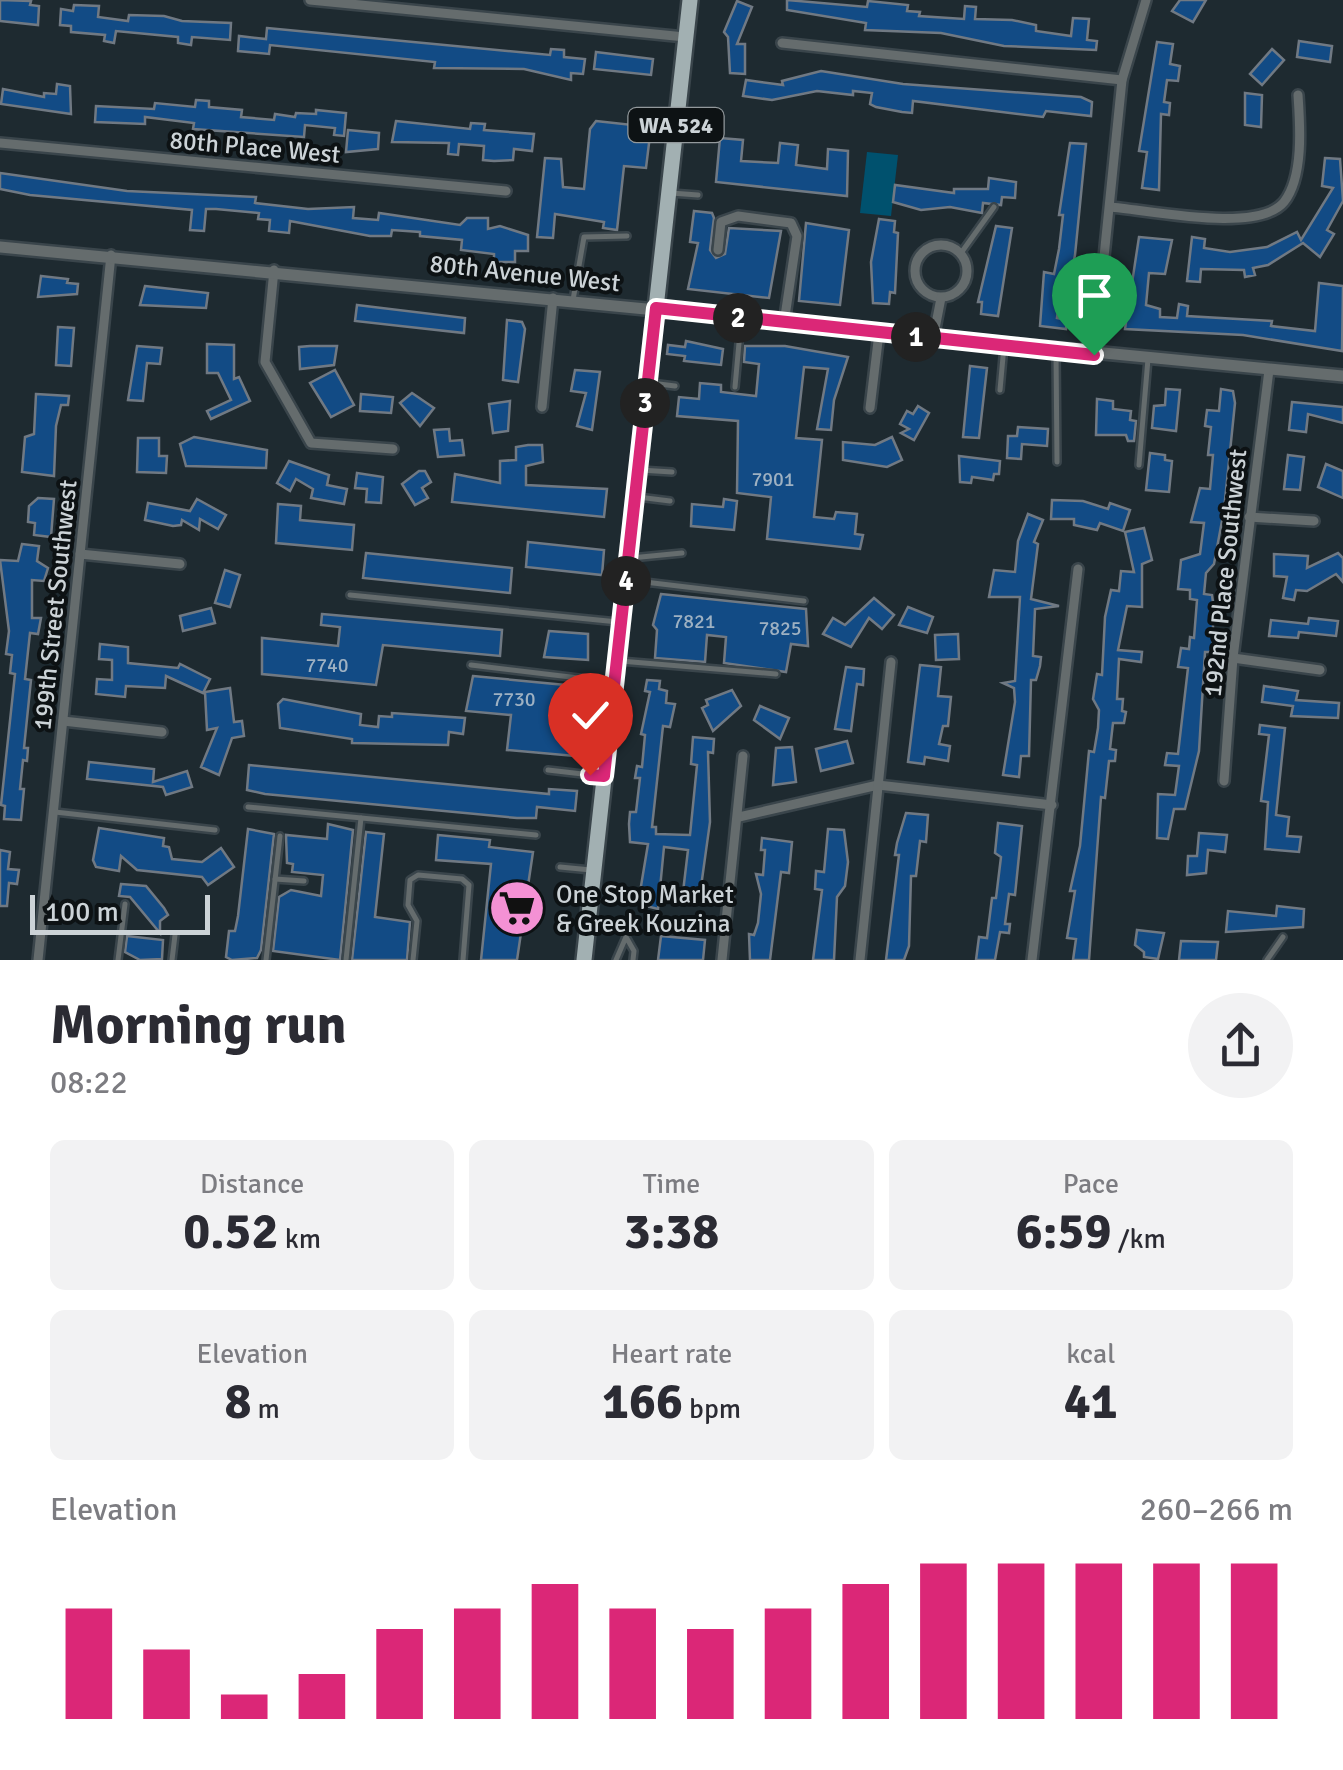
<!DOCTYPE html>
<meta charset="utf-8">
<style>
body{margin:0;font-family:Signika,sans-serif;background:#f2f2f3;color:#2b2b33;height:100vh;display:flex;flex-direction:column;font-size:38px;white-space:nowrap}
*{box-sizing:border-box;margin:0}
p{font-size:32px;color:#7c7c81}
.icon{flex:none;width:55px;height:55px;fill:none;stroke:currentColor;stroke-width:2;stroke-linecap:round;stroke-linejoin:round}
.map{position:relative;height:960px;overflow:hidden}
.details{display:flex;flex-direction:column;background:#fff;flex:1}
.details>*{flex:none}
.scale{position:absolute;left:30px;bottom:25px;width:180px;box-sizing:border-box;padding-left:10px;border:5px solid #ccd3d7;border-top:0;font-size:28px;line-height:35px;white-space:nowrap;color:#ccd3d7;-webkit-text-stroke:8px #0d1214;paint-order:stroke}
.pin{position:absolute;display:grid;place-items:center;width:85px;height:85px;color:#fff;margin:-102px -42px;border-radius:50% 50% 50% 0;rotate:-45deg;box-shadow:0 0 10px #0007}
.pin .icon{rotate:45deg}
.km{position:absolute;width:50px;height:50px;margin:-25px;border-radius:50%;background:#222;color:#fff;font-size:28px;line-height:50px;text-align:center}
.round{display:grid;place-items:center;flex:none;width:105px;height:105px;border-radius:52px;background:#f2f2f3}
.summary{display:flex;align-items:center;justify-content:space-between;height:170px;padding:0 50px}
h1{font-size:55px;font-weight:700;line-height:75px}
.figures{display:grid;grid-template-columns:repeat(3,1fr);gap:15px;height:170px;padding:10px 50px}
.figures div{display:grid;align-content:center;border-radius:15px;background:#f2f2f3;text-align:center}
.figures b{font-size:50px;font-weight:700}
.figures small{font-size:28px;font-weight:400}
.figures p{font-size:28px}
.chart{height:280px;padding:20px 50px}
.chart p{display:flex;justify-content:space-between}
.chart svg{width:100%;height:180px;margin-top:10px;stroke:#db2777;stroke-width:6}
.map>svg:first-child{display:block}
.green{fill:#00516e}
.building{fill:#124b85;stroke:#707983;stroke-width:2.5}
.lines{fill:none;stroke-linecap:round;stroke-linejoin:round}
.service-casing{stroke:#3a454b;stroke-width:10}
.minor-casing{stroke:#3a454b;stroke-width:14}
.tertiary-casing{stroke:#3a454b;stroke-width:16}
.primary-casing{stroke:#3a454b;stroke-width:20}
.service{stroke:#656c6d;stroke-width:5}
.minor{stroke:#656c6d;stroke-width:9}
.tertiary{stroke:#656c6d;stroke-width:11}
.primary{stroke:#a2b0b2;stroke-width:15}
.route-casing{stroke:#fff;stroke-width:20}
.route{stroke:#db2777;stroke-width:12}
.labels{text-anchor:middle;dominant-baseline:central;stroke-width:8;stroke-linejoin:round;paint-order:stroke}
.number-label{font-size:20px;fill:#9eb1c2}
.shield{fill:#0d1214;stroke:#93999c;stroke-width:2.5}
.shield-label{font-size:22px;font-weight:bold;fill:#ccd3d7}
.street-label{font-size:25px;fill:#ccd3d7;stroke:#0d1214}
.poi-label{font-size:25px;fill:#ccd3d7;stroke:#0d1214;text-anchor:start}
</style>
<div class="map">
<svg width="1343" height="960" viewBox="0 0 1343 960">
<rect width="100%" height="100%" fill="#1e2a30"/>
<polygon class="green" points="867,152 898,155 891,216 860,213"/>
<g class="building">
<polygon points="0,0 31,1 30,5 39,6 38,25 0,21"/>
<polygon points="787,0 867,7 868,1 908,5 907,11 920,12 919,16 964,19 965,6 976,7 975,19 1012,20 1036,25 1036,31 1071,36 1073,18 1089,19 1087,40 1097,41 1096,50 1004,46 941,33 865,30 866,23 787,10"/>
<polygon points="1180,0 1206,0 1193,22 1172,11"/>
<polygon points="737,1 752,7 737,44 745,44 745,74 730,73 728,37 724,32"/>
<polygon points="74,5 99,6 98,17 128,21 129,15 164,16 182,21 231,23 230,40 192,37 191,45 178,43 178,37 116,31 114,43 104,41 105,35 71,32 71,26 60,25 61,9 73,11"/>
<polygon points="267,28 550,55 551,49 564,50 564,57 585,59 583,74 571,73 571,80 524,69 434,68 435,62 270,45 269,54 238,51 239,36 266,39"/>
<polygon points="1299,41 1332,46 1330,62 1297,57"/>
<polygon points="1157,42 1173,44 1170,64 1180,66 1178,81 1167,80 1164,102 1170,103 1169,115 1161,114 1159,190 1142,188 1147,152 1139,151"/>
<polygon points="1272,49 1284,60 1262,85 1250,74"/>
<polygon points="596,52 653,59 651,75 594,69"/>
<polygon points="821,71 903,84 1081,97 1092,102 1091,116 1046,111 1043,117 913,101 912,113 902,112 876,107 870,104 872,93 853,91 853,95 817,91 772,100 743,96 746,80 783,85 782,81"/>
<polygon points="57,84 70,86 71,114 1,104 3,89 44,97 44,93 56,94"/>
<polygon points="1245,93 1262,95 1261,127 1245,125"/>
<polygon points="196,100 209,101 209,107 242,110 241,117 274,120 275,114 295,117 296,113 316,114 316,110 346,113 344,136 334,135 335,128 305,125 304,137 193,129 194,123 145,117 145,124 95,122 96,106 154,109 155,103 195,107"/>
<polygon points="396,121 470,129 471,123 485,124 484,130 534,134 532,151 514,149 513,160 494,161 483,160 484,146 459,144 458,155 448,154 449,143 392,142"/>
<polygon points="596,121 651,127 646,168 624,166 617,230 603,228 604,222 555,214 553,238 537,237 545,158 561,159 563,187 584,189 590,129"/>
<polygon points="348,130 379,133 378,149 346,152"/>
<polygon points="720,138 743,140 741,161 778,163 780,143 798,145 796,165 827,169 828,149 848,151 847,196 716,182"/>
<polygon points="1070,143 1086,144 1075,255 1067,295 1060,294 1057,318 1067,320 1066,329 1040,326 1044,272 1054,274 1059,249 1063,215 1059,215"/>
<polygon points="1325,158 1340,159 1343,201 1327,230 1334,234 1320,257 1303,243 1268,265 1253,268 1255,275 1245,277 1244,270 1201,269 1200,282 1187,281 1192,237 1205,239 1204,248 1230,252 1267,247 1297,232 1301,240 1333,188 1322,186"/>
<polygon points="0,173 127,191 256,197 255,203 308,209 354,207 353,218 378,220 379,213 460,225 467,218 488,218 488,229 500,226 528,235 528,251 515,251 515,262 494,262 494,254 461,250 462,240 420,236 420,232 392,230 391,236 370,236 290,221 289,233 269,231 270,220 258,219 259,213 216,209 206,209 204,231 190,230 192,210 30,195 0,189"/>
<polygon points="989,178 1016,182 1015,198 1002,197 1001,205 983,203 982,213 950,207 921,210 893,202 895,185 954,193 954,189 988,189"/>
<polygon points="694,211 712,213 714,218 710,250 716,258 725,254 729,228 781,231 769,298 688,289 698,243 690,242"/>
<polygon points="879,219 895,221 894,232 898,233 895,293 890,292 889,304 873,303 871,262"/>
<polygon points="806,223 849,230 840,305 799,301"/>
<polygon points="996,226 1012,228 998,316 981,314 982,302 978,302"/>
<polygon points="1139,237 1172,240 1165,274 1149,273 1146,305 1160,309 1160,317 1177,318 1179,304 1188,306 1187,316 1272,321 1271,326 1315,331 1319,283 1343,286 1342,351 1243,335 1125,329"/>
<polygon points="41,276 68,279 67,283 78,284 77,294 38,297"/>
<polygon points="145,286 208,293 206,308 140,305"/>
<polygon points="357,305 465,318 464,333 355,321"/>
<polygon points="507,320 522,322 525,329 518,382 503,380"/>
<polygon points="58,327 74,328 71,366 56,365"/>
<polygon points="686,341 723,349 721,365 684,361 685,356 667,354 668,345 685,347"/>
<polygon points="207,344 234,345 234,379 239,377 250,401 211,419 207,411 231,400 218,373 207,373"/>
<polygon points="137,346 162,348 160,364 147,363 143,401 128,400"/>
<polygon points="310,346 337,346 334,365 300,369 299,347"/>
<polygon points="745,346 785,346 848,357 834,400 831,430 817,429 828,369 804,367 796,438 822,440 814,517 834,519 836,512 857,514 855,534 863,535 860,549 767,539 771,497 737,493 738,421 677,416 679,397 699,399 700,383 721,385 721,392 756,396 759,364 744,362"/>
<polygon points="970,366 987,368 979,438 963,437"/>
<polygon points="335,370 354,405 331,417 310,383"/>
<polygon points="575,370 600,372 592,430 577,426 586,393 571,391"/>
<polygon points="1166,389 1180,390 1176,431 1152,428 1154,406 1165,405"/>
<polygon points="1221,389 1233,391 1235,403 1224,510 1214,564 1206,573 1204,594 1212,595 1213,602 1213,640 1212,652 1205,652 1199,751 1185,809 1174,809 1168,839 1157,838 1158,794 1175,795 1179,766 1165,765 1167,753 1178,754 1188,668 1178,667 1181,648 1189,649 1190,637 1194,638 1197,600 1190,599 1190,590 1178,589 1181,560 1200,554 1204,523 1191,522 1200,488 1210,489 1213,455 1208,455 1211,427 1205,426 1207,410 1219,411"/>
<polygon points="412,393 434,408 420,426 400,403"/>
<polygon points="36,394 69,396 68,405 61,405 56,426 54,476 22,472 25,437 34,434"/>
<polygon points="361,394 393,397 391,413 360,411"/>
<polygon points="1097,399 1113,401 1113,409 1131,411 1130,420 1136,421 1134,441 1128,441 1126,435 1096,435"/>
<polygon points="510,401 508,431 493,433 489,404"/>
<polygon points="1292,402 1343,407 1343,423 1308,414 1306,432 1289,430"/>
<polygon points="918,406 929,413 914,440 901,433 909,429 900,424 907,411 913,414"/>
<polygon points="1018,427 1048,429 1047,446 1022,444 1021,459 1007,458 1008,436 1017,436"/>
<polygon points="449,429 450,441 462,440 464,455 438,457 434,430"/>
<polygon points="194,437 267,450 266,468 186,466 180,444"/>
<polygon points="892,437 902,460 887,467 843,460 843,442 875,445"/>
<polygon points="138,438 159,438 159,456 167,456 166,473 137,472"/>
<polygon points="528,445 542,445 543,462 526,466 526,485 607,489 604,517 452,502 455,474 500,483 500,461 516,460 516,447"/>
<polygon points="1150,453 1165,455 1165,460 1172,461 1169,492 1146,490"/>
<polygon points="1288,455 1304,457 1300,490 1284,489"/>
<polygon points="959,456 1000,461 999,474 994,474 993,480 972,477 971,483 960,482"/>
<polygon points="289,461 329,475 327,485 347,489 344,504 311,498 313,489 296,479 290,491 277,483"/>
<polygon points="1326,464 1343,471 1343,498 1318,487"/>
<polygon points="419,471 425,471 431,482 422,488 428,498 415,505 402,484"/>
<polygon points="357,473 383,477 381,503 366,502 367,489 355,488"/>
<polygon points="38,498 54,499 51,537 34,535 35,523 28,522 29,506"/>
<polygon points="197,499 226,515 218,529 200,519 199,530 182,520 181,525 173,526 145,520 148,503 190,511"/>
<polygon points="724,499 737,501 734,530 691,526 692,504 723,507"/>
<polygon points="1052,500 1083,501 1108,509 1110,503 1130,510 1123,531 1100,523 1097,530 1074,525 1074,519 1051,519"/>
<polygon points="278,504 301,506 300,520 354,525 352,550 276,543"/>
<polygon points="1028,514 1043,520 1034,542 1038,544 1031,599 1059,606 1035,609 1033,656 1041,657 1040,666 1036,680 1031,680 1029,756 1021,756 1019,777 1003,775 1015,702 1014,688 1003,683 1015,681 1020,597 989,597 994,570 1015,572 1018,541"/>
<polygon points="1144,528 1152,560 1142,564 1142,607 1127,606 1118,650 1142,652 1141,662 1119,659 1117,699 1123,699 1122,711 1126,712 1124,723 1113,723 1110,749 1116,750 1115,761 1109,761 1105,798 1101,797 1089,960 1073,960 1076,939 1067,938 1075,891 1070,891 1080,846 1089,751 1094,752 1098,728 1099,710 1093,699 1097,674 1102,675 1105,617 1111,590 1119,591 1121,571 1134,572 1125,532"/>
<polygon points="528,542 604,550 602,575 526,567"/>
<polygon points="22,544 39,546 37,561 48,568 44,581 32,580 32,618 41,618 38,634 30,633 25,679 31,680 24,748 28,748 27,761 23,760 20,789 24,789 21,820 4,819 5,806 1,805 15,674 10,673 12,655 6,654 9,631 0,560 18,561"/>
<polygon points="366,553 512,568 510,593 363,578"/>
<polygon points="1338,553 1343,558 1343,582 1336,574 1307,591 1296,590 1294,600 1283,598 1287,577 1274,576 1274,554 1308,556 1307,568"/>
<polygon points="225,570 240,575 230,607 215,603"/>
<polygon points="661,594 806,609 808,646 791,644 786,672 724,663 726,637 707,635 705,662 655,658 657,630 653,625"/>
<polygon points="874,598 894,615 882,629 869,618 851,647 823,634 833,618 845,625"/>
<polygon points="908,607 933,617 927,633 899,625"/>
<polygon points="211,608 215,623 183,631 180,616"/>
<polygon points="322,614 502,630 500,656 383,645 376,685 262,674 262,638 338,646 340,627 321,625"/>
<polygon points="1309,618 1338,621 1336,636 1299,632 1298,638 1269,636 1271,620 1308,624"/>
<polygon points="549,631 588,634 588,660 544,657"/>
<polygon points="958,634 959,659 936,660 935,635"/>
<polygon points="100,644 128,647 128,663 178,668 180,664 210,679 203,693 166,676 165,688 126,686 125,697 96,694 97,679 112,680 112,660 99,659"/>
<polygon points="920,665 941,667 938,696 951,697 948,726 943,726 939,744 950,746 948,761 925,757 924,764 908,762"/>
<polygon points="846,667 864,669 863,685 857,684 851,731 835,729"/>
<polygon points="473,676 586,687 581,753 575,756 507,750 511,715 466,711"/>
<polygon points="647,680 660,681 659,689 667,691 666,703 675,704 670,727 663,726 652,827 656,827 656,834 690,835 697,765 691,764 693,737 714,739 713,753 708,752 710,822 700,894 683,892 688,850 664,847 658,909 638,904 648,844 630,842 629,824 630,812 636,812 640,778 635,778 637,766 642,767 645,735 641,734 650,692 645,691"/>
<polygon points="1264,686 1298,691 1296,700 1339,703 1338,718 1291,716 1293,706 1262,702"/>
<polygon points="230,688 234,722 242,721 244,736 232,738 219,775 201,767 217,728 207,730 205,692"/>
<polygon points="732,690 741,706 713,731 702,708 708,705 706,700"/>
<polygon points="283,699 361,714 360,725 378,727 379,716 392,717 392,713 465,718 463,734 449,732 448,745 352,743 352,739 280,728 278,704"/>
<polygon points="760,706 789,718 780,739 754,720"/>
<polygon points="1260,725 1285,728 1276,815 1289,817 1287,836 1301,837 1299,852 1265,849 1268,802 1261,801 1269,735 1259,734"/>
<polygon points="847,741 853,763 821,771 816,749"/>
<polygon points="792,747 796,782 773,785 776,748"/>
<polygon points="89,762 154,769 153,782 187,771 192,787 166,795 163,787 87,779"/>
<polygon points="249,765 549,794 549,789 577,791 575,811 537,807 536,818 517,818 265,794 247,790"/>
<polygon points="906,813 928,815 926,842 920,841 916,876 911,876 909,946 904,960 886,960 899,855 895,855 897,843"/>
<polygon points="998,823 1022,826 1015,895 1009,894 1005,924 1010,924 1009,933 1000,932 995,960 976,960 979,937 987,938 992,898 996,898 1001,857 995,853"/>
<polygon points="328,824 353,830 340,960 273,951 279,897 291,890 321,896 323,875 292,872 293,864 287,863 286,835 327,839"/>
<polygon points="99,828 164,838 163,846 169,847 172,859 202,862 221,848 234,867 208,885 202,877 137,870 121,856 119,871 96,867 93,860"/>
<polygon points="248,829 274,834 261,950 257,958 232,960 226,957 229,931 235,931 238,916"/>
<polygon points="828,829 844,830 848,862 845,886 837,897 834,960 813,960 822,890 815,889 816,871 824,872"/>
<polygon points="366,832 384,834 375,917 410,922 407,960 352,960"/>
<polygon points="1199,833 1227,835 1225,852 1208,850 1206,873 1187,875 1188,856 1197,856"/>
<polygon points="438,835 490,840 489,847 533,852 517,960 481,960 491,864 436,860"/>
<polygon points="762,838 792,842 789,873 781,872 770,960 750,960 749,934 754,935 758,923 761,894 756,874 763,875 765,850 761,850"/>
<polygon points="0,850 10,852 8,869 19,870 17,884 9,883 7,906 0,906"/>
<polygon points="121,884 146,886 164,908 168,915 160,921 160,933 130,897 119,896"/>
<polygon points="1277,906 1304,909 1303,927 1226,932 1228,911 1276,916"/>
<polygon points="1137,930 1164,933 1158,959 1144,957 1144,952 1135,945"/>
<polygon points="127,936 163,940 162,959 140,960 125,952"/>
<polygon points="661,936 705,940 703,960 658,960"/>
<polygon points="1181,941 1218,942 1216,960 1179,960"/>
</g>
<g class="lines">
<g class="service-casing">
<g id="service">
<polyline points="671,193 698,195"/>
<polyline points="961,253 994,207"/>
<polyline points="573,300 584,237 627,236"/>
<polyline points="1056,351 1057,462"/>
<polyline points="651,383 675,386"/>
<polyline points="735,387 741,321"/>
<polyline points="1000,390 1004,346"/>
<polyline points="1139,465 1148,359"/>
<polyline points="640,470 672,472"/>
<polyline points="638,497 670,501"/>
<polyline points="631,558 682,553"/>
<polyline points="628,580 804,601"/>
<polyline points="350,595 618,622"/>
<polyline points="620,661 776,674"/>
<polyline points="471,665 612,682"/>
<polyline points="548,770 600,776"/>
<polyline points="248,807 536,835"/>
<polyline points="55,812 215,830"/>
<polyline points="560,867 591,870"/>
<polyline points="275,879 304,881"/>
<polyline points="118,960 125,904"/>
<polyline points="172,960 175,935"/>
<polyline points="266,960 280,836"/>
<polyline points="346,960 361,818"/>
<polyline points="413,960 417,921 408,905 410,880 418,875 462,879 469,885 463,960"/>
<polyline points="616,960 626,937 634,951 633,960"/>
<polyline points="1267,960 1283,937"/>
</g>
</g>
<g class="minor-casing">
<g id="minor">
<polyline points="310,0 685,37"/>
<polyline points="782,43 1122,80"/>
<polyline points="0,143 506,191"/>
<path d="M1110,207C1149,210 1258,234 1284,202C1304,177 1300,124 1298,95"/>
<circle cx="941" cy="271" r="26"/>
<polyline points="718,250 721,222 738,216 791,223 797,236 784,323"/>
<polyline points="274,270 265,362 311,443 393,449"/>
<polyline points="933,339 941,298"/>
<polyline points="1094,355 1122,80 1146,0"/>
<polyline points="542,407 553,298"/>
<polyline points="870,408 879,333"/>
<polyline points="1249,517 1314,521"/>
<polyline points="80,554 180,564"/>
<polyline points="1233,658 1320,670"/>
<polyline points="63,721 162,732"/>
<polyline points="1224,781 1233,658 1269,370"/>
<polyline points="739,817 878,785 1052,805"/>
<polyline points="38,960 111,255"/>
<polyline points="722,960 743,756"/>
<polyline points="860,960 891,662"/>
<polyline points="1032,960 1078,569"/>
</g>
</g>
<g class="tertiary-casing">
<polyline id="tertiary" points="0,247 1343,376"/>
</g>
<g class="primary-casing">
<polyline id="primary" points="584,960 690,0"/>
</g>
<use href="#service" class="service"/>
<use href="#minor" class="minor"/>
<use href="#tertiary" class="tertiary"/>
<use href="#primary" class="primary"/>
</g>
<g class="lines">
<g class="route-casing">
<polyline id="route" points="590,775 604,776 656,308 1094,355"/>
</g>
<use href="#route" class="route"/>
</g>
<defs>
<g id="supermarket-disc" transform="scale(2.875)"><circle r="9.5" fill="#f491d4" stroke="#0d1214"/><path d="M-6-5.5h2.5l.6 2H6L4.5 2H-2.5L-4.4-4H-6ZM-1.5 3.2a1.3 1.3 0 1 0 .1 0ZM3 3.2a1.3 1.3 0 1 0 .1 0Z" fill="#111"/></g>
</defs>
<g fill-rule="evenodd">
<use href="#supermarket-disc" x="517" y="908"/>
</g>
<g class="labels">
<g class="number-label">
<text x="773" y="479">7901</text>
<text x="694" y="621">7821</text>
<text x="780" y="628">7825</text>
<text x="327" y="665">7740</text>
<text x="514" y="699">7730</text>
</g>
<rect class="shield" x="628.5" y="108" width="95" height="34" rx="8"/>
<g class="shield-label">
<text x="676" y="125">WA 524</text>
</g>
<g class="street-label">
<text transform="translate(255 147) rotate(5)">80th Place West</text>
<text transform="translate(525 273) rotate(6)">80th Avenue West</text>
<text transform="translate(1225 573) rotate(-84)">192nd Place Southwest</text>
<text transform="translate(55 605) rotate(-84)">199th Street Southwest</text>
</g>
<g class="poi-label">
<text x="556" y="894">One Stop Market<tspan x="556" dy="29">&amp; Greek Kouzina</tspan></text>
</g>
</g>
</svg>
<div class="scale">100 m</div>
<div class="pin" style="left:1094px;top:355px;background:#1e9e55"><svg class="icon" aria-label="arrive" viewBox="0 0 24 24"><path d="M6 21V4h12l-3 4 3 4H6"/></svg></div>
<div class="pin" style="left:590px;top:775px;background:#d93025"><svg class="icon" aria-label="check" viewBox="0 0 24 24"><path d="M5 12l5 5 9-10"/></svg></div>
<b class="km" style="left:916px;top:337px">1</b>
<b class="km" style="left:738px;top:318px">2</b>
<b class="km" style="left:645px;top:403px">3</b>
<b class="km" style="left:626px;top:581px">4</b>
</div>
<section class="details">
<div class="summary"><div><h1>Morning run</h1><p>08:22</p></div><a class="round"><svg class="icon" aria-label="share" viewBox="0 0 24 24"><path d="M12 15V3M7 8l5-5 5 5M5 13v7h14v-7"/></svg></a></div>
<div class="figures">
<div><p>Distance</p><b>0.52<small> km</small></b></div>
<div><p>Time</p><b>3:38</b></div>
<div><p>Pace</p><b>6:59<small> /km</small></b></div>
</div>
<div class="figures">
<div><p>Elevation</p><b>8<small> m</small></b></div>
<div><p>Heart rate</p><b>166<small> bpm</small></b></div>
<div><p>kcal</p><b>41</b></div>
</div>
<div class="chart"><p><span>Elevation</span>260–266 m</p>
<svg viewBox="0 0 160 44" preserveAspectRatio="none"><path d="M5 44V17M15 44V27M25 44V38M35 44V33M45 44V22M55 44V17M65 44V11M75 44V17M85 44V22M95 44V17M105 44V11M115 44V6M125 44V6M135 44V6M145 44V6M155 44V6"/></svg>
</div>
</section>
